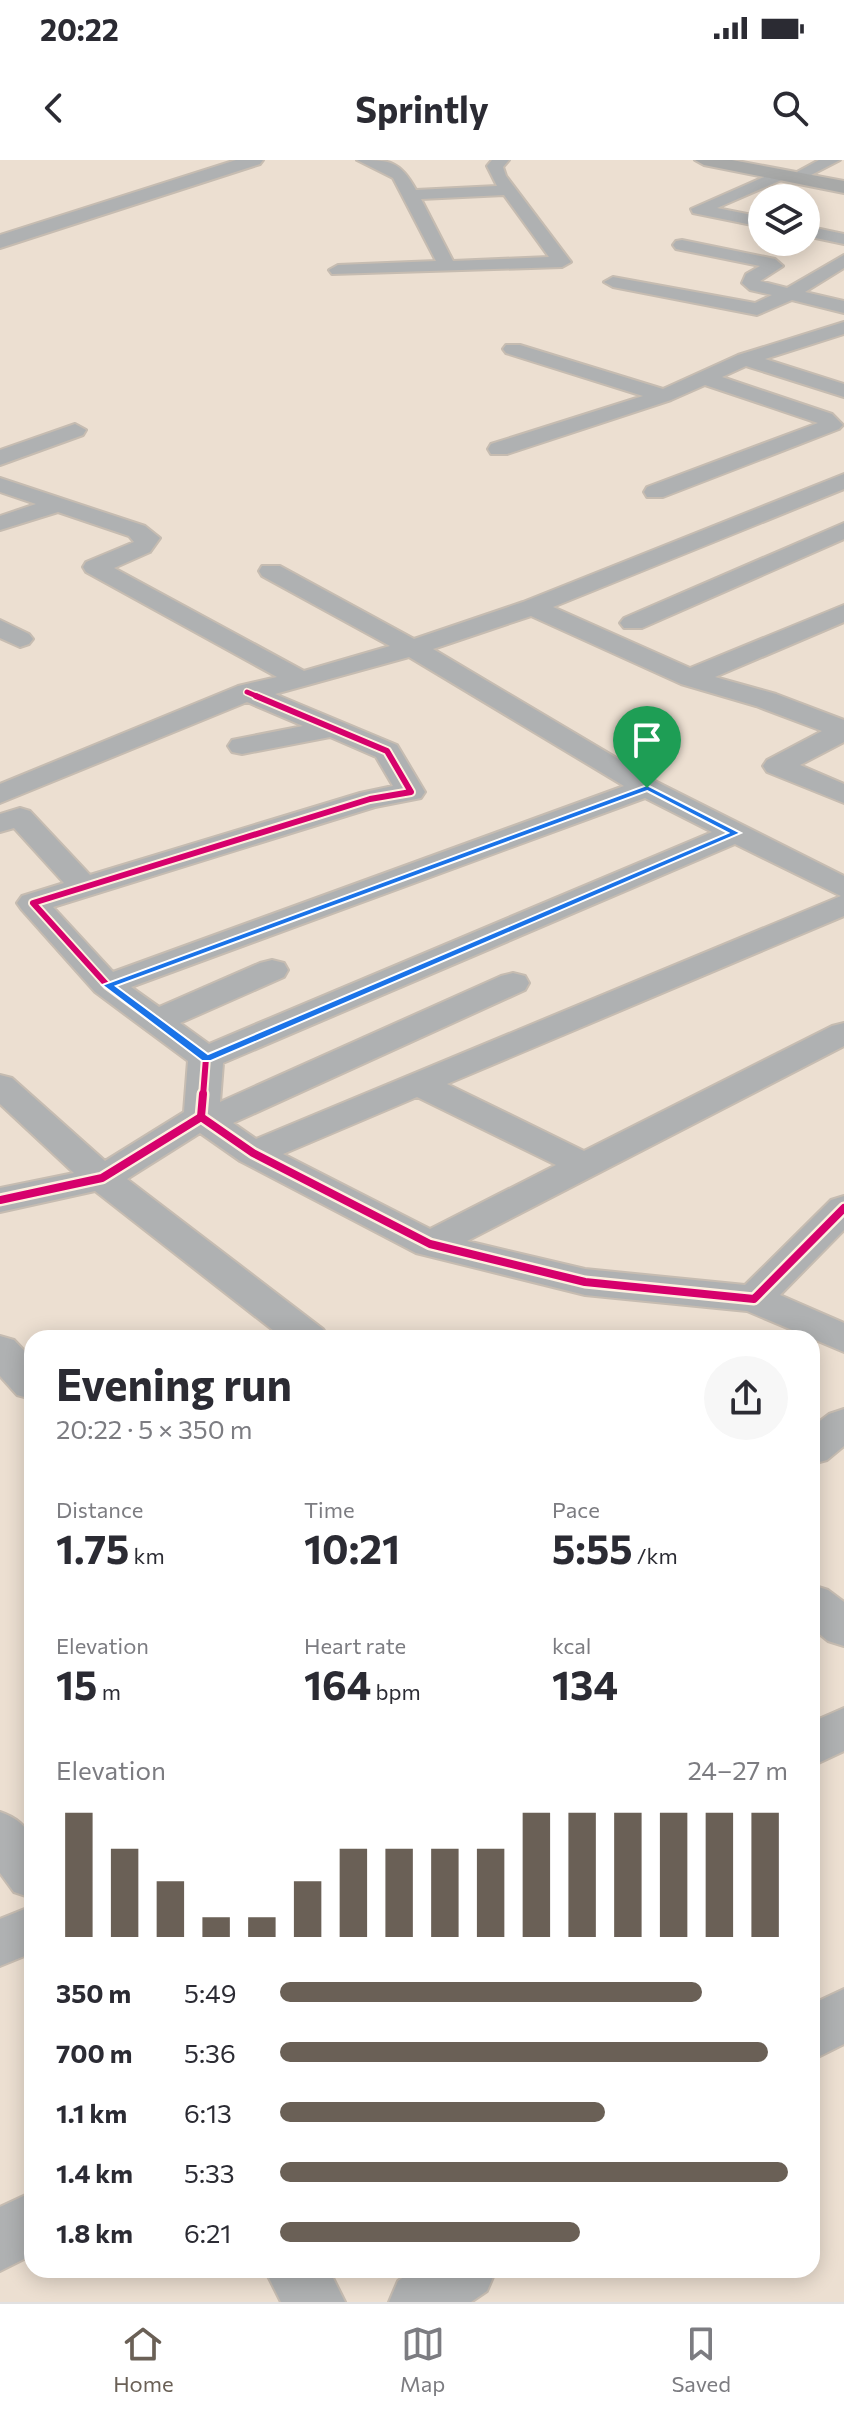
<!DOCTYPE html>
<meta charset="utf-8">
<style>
body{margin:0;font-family:Commissioner,sans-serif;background:#f7f7f7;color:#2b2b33;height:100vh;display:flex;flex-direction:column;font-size:30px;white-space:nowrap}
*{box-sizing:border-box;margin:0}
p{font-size:26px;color:#7c7c81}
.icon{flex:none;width:44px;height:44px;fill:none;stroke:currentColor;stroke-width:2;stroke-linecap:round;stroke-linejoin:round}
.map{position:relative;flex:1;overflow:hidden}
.drawer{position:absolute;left:24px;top:1170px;width:796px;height:948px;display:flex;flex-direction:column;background:#fff;border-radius:24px;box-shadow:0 4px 20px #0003}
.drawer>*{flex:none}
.tools{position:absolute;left:748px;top:24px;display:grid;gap:16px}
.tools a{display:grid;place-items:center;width:72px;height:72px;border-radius:50%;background:#fff;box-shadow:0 4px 20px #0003;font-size:40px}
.pin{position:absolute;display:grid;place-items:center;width:68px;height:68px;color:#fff;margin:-82px -34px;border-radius:50% 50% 50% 0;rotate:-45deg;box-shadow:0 0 8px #0007}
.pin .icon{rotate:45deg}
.round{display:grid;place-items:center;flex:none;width:84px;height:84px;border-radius:42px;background:#f7f7f7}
.overview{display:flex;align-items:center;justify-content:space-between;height:136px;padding:0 32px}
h1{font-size:44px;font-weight:700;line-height:60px}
.stats{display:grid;grid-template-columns:repeat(3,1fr);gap:12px;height:136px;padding:8px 32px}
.stats div{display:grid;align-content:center}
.stats b{font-size:40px;font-weight:700}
.stats small{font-size:22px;font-weight:400}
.stats p{font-size:22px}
.chart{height:224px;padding:16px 32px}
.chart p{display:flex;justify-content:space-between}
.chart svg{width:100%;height:144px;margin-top:8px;stroke:#6a6056;stroke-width:6}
ul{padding:0 32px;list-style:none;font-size:26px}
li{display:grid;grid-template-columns:128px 96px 1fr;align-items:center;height:60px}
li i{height:20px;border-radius:10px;background:#6a6056}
.status{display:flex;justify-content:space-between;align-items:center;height:56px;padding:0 40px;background:#fff;direction:ltr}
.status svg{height:22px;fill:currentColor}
header{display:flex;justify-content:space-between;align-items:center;height:104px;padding:0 32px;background:#fff;font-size:36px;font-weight:700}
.dock{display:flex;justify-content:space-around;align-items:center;height:112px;border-top:2px solid #e1e1e2;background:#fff;font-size:22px;color:#7c7c81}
.dock a{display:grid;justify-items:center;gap:4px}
.dock .active{color:#6a6056}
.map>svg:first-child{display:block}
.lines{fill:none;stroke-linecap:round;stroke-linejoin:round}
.minor-casing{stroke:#c6bcb1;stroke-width:4}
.tertiary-casing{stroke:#c6bcb1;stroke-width:4}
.primary-casing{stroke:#c6bcb1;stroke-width:4}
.minor{fill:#afb1b2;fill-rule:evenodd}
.tertiary{fill:#afb1b2;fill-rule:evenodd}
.primary{fill:#a8a9a8;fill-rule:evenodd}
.cycleway-far2-casing{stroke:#fdefdf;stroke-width:8}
.cycleway-far1-casing{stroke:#fdefdf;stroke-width:10}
.cycleway-casing{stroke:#fdefdf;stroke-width:13}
.cycleway-far2{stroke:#d6006c;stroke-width:5}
.cycleway-far1{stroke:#d6006c;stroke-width:6}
.cycleway{stroke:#d6006c;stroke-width:8}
.route{fill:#1a73e8;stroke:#fff;stroke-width:2;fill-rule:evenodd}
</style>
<div class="status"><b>20:22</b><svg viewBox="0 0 49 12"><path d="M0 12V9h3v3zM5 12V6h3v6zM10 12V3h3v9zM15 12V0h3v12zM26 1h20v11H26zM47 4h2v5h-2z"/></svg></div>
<header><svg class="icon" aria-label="back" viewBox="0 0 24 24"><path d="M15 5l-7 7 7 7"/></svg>Sprintly<svg class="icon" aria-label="search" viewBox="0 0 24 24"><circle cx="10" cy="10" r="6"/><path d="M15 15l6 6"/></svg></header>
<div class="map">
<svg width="844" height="2142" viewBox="0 0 844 2142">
<rect width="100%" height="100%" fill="#ecdfd1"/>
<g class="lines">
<g class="minor-casing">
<g id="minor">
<path d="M357,0C389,0 400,0 416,30L497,26L487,6L492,0H509L503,7L506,16L571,102L562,107L332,114L329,110L338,105L436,101L393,18ZM504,35L549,97L453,101L421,39Z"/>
<polygon points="819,0 840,0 811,15 799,15 797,12"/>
<polygon points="780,10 786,12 786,18 717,48 762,57 762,67 693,53 691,49"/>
<polygon points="806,66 844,74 844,84 806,76"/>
<polygon points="682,80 775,99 783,106 760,121 787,128 844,95 844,108 805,132 844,141 844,153 792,140 757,155 613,127 604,122 613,117 755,143 772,135 750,130 742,123 746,114 760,106 676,89 673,85 676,81"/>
<polygon points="844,162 844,174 765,199 844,224 844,237 746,206 722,217 832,254 843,265 839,269 663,337 647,337 644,332 647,327 818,263 705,225 671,240 507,294 491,294 488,289 491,284 643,236 506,193 503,189 506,185 520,185 663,229 738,195"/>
<polygon points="75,264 86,270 83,275 0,305 0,290"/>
<path d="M844,314V329L553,447L690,508L844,445V462L715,517L776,534L844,560V582L800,605L844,624V643L767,612L763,606L767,600L822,571L756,546L681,524L531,456L433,489L657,622L844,716V756L447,924L584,991L832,866L844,863V886L467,1081L585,1109L745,1125L831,1040L844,1036V1070L780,1135L844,1163V1192L747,1151L585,1135L416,1093L240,1001L200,973L127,1019L323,1169L329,1178H283L95,1031L0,1052V1028L74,1013L0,944V915L12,918L105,1001L184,952L188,901L95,832L22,750L17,743L22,736L64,723L14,668L0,672V654L20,648L30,651L90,715L360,633L393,626L376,597L330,577L242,594L232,592L228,586L232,580L303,566L247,542L0,643V624L238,526L277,517L86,412L83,407L86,402L134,382L129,376L58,352L0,370V356L36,344L0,332V318L145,366L160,378L150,392L114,408L304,511L390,486L262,416L259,411L262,406H280L414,479L523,442ZM409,497L624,626L113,812L53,747L375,647L421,638L425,632L397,585L275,534ZM645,638L712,672L209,884L180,863L284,817L288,810L284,803L272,800L260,803L159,847L131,827ZM735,684L841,736L256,979L233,963L525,830L529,823L525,816L513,813L501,816L220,942L223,903ZM417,937L556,1005L430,1069L283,994Z"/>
<polygon points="844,363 844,379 642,468 624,468 620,463 624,458"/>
<polygon points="0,460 29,474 33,479 29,484 20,487 0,478"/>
<polygon points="0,1176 14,1180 32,1199 32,1239 17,1235 0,1216"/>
<polygon points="844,1249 844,1286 827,1300 812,1304 812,1267 829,1254"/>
<polygon points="812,1425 828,1430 844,1442 844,1486 828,1481 812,1468"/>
<polygon points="844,1548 844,1591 812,1606 812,1562"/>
<path d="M0,1652C44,1667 32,1699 32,1738L14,1732L0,1713Z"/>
<polygon points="32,1746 32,1793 0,1806 0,1759"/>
<polygon points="844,1829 844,1884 812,1900 812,1844"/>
<polygon points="32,2032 32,2095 0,2111 0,2047"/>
<polygon points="265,2110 329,2110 345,2142 281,2142"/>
<polygon points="414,2110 496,2110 487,2131 471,2142 389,2142 398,2121"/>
</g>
</g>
<g class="tertiary-casing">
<polygon id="tertiary" points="236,0 263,0 260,4 0,88 0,75"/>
</g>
<g class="primary-casing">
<polygon id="primary" points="695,0 732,0 844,21 844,33 704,5"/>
</g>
<use href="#minor" class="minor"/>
<use href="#tertiary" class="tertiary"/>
<use href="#primary" class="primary"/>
<g class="cycleway-far2-casing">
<polyline id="cycleway-far2" points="247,532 261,538"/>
</g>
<g class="cycleway-far1-casing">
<polyline id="cycleway-far1" points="203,936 206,898 107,825 33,743 370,639 411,632 387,591 256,536"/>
</g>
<g class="cycleway-casing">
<g id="cycleway">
<polyline points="201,957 203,934"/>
<polyline points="0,1040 102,1018 201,957 253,993 430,1084 585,1122 754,1139 844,1048"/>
</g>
</g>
<use href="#cycleway-far2" class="cycleway-far2"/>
<use href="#cycleway-far1" class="cycleway-far1"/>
<use href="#cycleway" class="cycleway"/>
</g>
<path class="route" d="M647,625L741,673L211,901H202L102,825ZM647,631L728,673L208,894L116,826Z"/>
</svg>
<div class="tools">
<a><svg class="icon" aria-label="layers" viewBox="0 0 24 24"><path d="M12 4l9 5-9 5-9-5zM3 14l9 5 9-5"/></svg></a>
</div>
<div class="pin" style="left:647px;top:628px;background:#1e9e55"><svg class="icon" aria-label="arrive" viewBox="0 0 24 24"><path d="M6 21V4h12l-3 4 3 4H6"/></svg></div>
<section class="drawer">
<div class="overview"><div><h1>Evening run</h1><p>20:22 · 5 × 350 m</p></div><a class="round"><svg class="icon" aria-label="share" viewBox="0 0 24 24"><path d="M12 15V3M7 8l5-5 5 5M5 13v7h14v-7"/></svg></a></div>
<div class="stats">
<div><p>Distance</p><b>1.75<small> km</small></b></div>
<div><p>Time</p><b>10:21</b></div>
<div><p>Pace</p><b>5:55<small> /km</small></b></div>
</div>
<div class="stats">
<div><p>Elevation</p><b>15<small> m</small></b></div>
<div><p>Heart rate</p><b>164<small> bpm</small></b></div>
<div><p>kcal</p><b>134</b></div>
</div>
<div class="chart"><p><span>Elevation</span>24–27 m</p>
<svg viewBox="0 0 160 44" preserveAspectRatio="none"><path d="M5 44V6M15 44V17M25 44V27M35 44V38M45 44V38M55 44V27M65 44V17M75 44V17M85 44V17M95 44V17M105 44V6M115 44V6M125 44V6M135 44V6M145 44V6M155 44V6"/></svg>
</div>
<ul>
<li><b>350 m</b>5:49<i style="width:83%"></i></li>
<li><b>700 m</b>5:36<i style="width:96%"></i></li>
<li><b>1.1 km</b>6:13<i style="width:64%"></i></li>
<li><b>1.4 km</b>5:33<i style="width:100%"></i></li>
<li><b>1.8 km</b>6:21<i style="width:59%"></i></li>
</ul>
</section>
</div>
<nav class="dock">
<a class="active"><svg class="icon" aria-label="home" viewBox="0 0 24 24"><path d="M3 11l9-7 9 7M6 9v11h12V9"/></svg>Home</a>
<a><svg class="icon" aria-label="map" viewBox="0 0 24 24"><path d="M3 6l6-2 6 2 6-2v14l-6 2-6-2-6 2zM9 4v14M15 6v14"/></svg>Map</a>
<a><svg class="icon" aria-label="saved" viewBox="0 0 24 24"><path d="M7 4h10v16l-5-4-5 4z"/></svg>Saved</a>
</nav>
